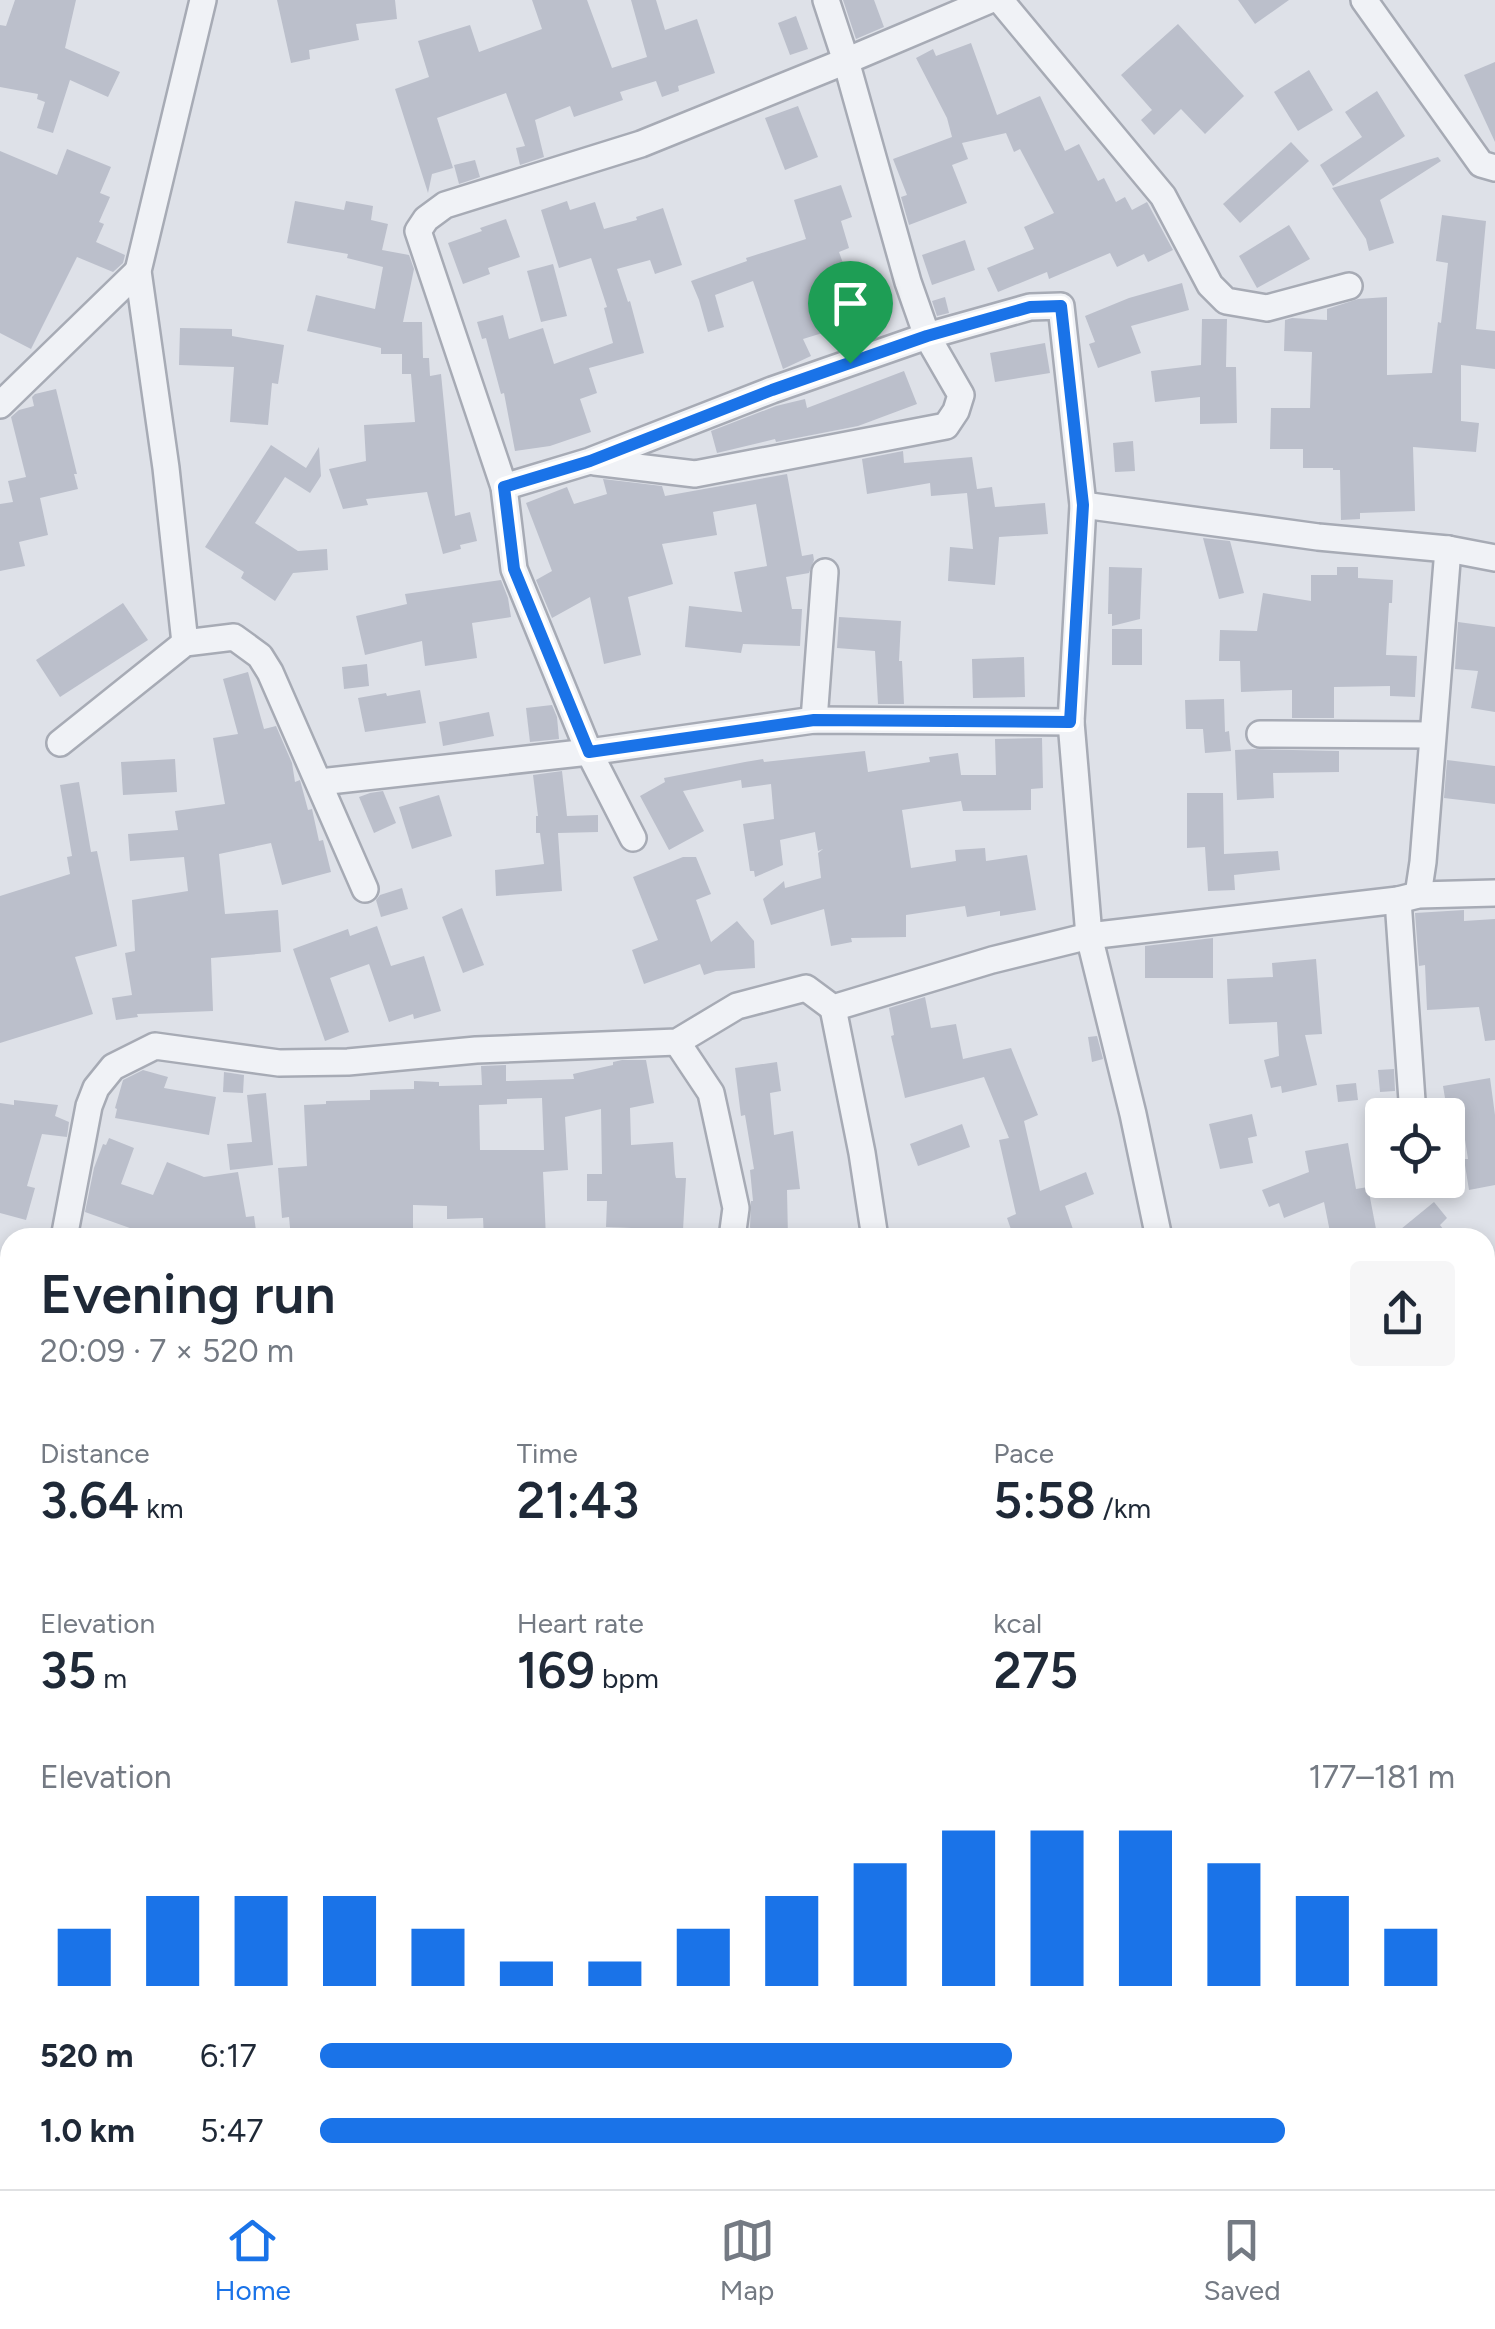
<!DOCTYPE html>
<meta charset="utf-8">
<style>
body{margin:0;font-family:Figtree,sans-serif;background:#f6f6f7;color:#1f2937;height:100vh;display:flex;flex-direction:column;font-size:38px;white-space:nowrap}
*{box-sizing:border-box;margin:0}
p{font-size:32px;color:#747a83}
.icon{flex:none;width:55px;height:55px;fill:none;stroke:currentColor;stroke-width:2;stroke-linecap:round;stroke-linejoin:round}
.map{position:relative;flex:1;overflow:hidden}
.sheet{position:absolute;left:0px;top:1228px;width:1495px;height:962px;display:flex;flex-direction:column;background:#fff;border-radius:30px 30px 0 0;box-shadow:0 5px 15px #0003}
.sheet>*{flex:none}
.buttons{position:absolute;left:1365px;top:1098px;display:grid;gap:20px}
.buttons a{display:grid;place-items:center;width:100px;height:100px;border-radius:10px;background:#fff;box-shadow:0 5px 15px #0003;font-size:50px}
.pin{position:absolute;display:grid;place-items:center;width:85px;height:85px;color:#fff;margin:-102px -42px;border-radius:50% 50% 50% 0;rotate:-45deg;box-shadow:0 0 10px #0007}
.pin .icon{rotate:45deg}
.round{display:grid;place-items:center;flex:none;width:105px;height:105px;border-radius:10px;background:#f6f6f7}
.headline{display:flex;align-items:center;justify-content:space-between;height:170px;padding:0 40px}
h1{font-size:55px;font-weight:600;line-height:75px}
.metrics{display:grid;grid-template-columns:repeat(3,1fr);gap:15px;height:170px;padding:10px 40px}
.metrics div{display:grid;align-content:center}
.metrics b{font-size:50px;font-weight:600}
.metrics small{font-size:28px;font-weight:400}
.metrics p{font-size:28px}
.chart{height:280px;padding:20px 40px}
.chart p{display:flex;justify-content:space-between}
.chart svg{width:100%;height:180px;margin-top:10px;stroke:#1a73e8;stroke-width:6}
ul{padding:0 40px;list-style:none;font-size:32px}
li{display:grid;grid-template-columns:160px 120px 1fr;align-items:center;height:75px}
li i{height:25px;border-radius:12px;background:#1a73e8}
.tabs{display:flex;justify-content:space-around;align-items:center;height:140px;border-top:2px solid #e0e1e3;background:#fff;font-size:28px;color:#747a83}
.tabs a{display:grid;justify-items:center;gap:5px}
.tabs .current{color:#1a73e8}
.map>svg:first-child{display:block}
.building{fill:#bbbfcb;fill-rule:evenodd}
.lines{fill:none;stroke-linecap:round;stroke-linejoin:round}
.minor-casing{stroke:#a7abb5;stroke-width:30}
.minor{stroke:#f0f2f6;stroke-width:25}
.route-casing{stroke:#fff;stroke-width:20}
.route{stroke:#1a73e8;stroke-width:12}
</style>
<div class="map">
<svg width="1495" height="2189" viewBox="0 0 1495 2189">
<rect width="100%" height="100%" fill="#dee1e8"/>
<g class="building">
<polygon points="15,0 76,0 65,48 120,72 108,97 70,80 53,133 37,128 45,102 37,99 38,94 0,87 0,25 6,26"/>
<polygon points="277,0 395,0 397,19 356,24 359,40 309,50 310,59 291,63"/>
<polygon points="532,0 587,0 612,68 647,57 631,0 656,0 665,30 697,19 715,73 678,86 679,91 662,97 656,81 620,92 623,100 574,117 570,106 535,120 544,157 520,165 516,148 525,146 506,93 437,118 453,168 432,174 428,193 395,89 429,77 418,41 470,25 479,52 542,29"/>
<polygon points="843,0 874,0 884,27 856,39"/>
<polygon points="1238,0 1289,0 1255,24"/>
<polygon points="796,16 808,49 790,55 778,23"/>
<polygon points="1178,24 1244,96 1205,134 1181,109 1154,135 1141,120 1152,110 1121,75"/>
<polygon points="971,43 997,115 1040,96 1065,151 1079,144 1098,181 1104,178 1116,202 1125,197 1132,210 1147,202 1173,250 1148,262 1144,254 1117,267 1110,253 1049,279 1047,272 998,292 987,268 1034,249 1024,227 1054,213 1020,149 1014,152 1006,133 962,143 968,159 952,165 967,203 909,225 901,197 907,195 893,159 952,137 947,118 916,58 933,49 936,56"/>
<polygon points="1495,62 1495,142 1464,75"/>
<polygon points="1309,70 1333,110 1298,131 1274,92"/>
<polygon points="1377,91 1405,136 1333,186 1320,165 1362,137 1345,112"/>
<polygon points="798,106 818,157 785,170 765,118"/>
<polygon points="1291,142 1309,161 1240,223 1223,204"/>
<polygon points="67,149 111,167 100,193 110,197 99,222 104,224 96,242 125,255 123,263 113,272 77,257 31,349 0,333 0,151 57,175"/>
<polygon points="1438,157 1441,161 1380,200 1394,243 1369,251 1366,239 1332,188"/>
<polygon points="475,160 480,177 459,184 454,165"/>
<polygon points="841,185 852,217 841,221 849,248 839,252 849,280 858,277 859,280 862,279 872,312 827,325 829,331 803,339 811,356 783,369 753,281 715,295 724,327 708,332 699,300 691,281 747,261 746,258 806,239 794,200"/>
<polygon points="295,201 344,210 346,201 373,206 371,220 388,224 382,250 409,255 414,269 403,322 422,322 423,358 429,358 430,376 441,374 455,516 470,512 477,541 460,545 461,549 443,554 427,492 366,499 368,505 343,509 329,469 366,461 364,425 415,422 411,374 402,374 402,354 381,354 381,348 307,331 316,295 375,309 383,267 347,258 348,254 287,243"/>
<polygon points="567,201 570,210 595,202 604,229 637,220 636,217 663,208 682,265 655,274 650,260 617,269 628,302 630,301 644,353 589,368 597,393 580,399 591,432 550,446 515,451 504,393 501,394 486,338 482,339 477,322 503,315 509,339 543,328 554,364 613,343 604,308 607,307 591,258 559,268 541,210"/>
<polygon points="1442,215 1486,221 1476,329 1495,331 1495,369 1461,365 1461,421 1479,423 1476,452 1413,447 1415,511 1360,513 1360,519 1341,520 1340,470 1333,470 1333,468 1303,468 1303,449 1270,449 1271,408 1310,408 1312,352 1284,351 1285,320 1292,318 1327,320 1327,309 1358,299 1387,297 1387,375 1432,373 1438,322 1441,323 1448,263 1436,261"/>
<polygon points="506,219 520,257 488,268 490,274 463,284 448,243 482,231 480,228"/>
<polygon points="1289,225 1310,259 1257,288 1239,256"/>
<polygon points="965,240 975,270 932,285 922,255"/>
<polygon points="553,264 567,316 541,322 527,271"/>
<polygon points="1182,283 1189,310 1131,326 1141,353 1098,368 1089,344 1095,342 1085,316 1129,298"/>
<polygon points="945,297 949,313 937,316 932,301"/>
<polygon points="1202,319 1227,319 1226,367 1236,367 1237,423 1200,424 1200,397 1155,402 1151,371 1201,365"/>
<polygon points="180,328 232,329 232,336 284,345 278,384 272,383 268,425 230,422 234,367 179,365"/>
<polygon points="1045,343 1050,373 995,382 990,353"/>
<polygon points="904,371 917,404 858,426 776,442 775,439 717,453 711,431 776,406 805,399 807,408"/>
<polygon points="56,389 77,474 74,474 78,489 40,498 48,535 19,542 25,566 0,571 0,504 13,502 8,481 26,477 11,417 19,410 34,406 32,397 35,394"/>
<polygon points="1133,441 1135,471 1115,472 1113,443"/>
<polygon points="271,445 306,468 319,447 321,476 310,493 285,477 255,523 298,551 327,549 328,570 293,573 275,601 241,578 244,572 205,547"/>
<polygon points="903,451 904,463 972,457 977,489 992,487 995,507 1045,503 1048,534 999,537 995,585 948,581 950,547 973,549 967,493 931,496 930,483 867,494 862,459"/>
<polygon points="787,474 802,556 813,554 814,560 809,573 786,577 792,609 802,609 800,646 743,644 741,653 685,647 689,606 742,612 734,572 767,566 756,504 713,512 717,535 662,544 673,584 628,597 641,655 604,664 590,597 552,618 536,580 552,571 526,503 567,487 574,504 607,494 603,479 662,486 665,496"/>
<polygon points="1203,538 1230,541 1244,593 1219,599"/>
<polygon points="1109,567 1142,568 1140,619 1112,626 1112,614 1108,614"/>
<polygon points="1337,567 1358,567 1358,578 1393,580 1392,603 1389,603 1386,655 1417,656 1415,697 1390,696 1390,686 1334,687 1334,718 1292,718 1292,690 1241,692 1240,661 1219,661 1220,630 1257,631 1263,593 1311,601 1311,575 1337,575"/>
<polygon points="501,580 508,598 511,617 472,623 477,658 425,666 422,641 365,655 356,616 407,604 405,594"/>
<polygon points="123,603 148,640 60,697 36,660"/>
<polygon points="839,617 901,621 899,661 902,661 904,704 878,704 875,651 837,648"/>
<polygon points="1458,622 1495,627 1495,712 1471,708 1478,671 1455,669"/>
<rect x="1112" y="629" width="30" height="36"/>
<polygon points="1024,657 1025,697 973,698 972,659"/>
<polygon points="367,664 369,686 344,689 342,667"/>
<polygon points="248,672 264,729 276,726 292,763 295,782 300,780 308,810 312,809 319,841 323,840 331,872 282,885 271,843 219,854 225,914 278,910 281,952 211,958 213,1011 137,1014 138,1017 116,1020 112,998 132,995 125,953 135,951 132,900 188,891 184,857 130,861 128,834 178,830 175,811 225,804 213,738 238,734 223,679"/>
<polygon points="420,690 426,723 365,732 358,698 386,693 387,696"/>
<polygon points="1224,699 1225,732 1229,731 1231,751 1205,753 1203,729 1186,729 1185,700"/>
<polygon points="552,705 557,717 559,739 530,742 526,708"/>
<polygon points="489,712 494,736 443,746 439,722"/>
<polygon points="1042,738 1043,788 1031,789 1031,810 963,811 961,801 902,810 911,868 956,861 955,850 985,848 986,861 1027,855 1036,910 1000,916 1000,911 967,917 965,906 906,915 906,937 851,938 852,942 831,946 824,909 771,925 763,899 784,881 785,888 821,878 818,853 823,849 818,851 815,832 780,840 783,865 755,877 754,871 750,871 743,824 774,819 771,784 742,788 741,780 683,791 704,831 669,850 640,796 665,782 664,778 745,762 763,759 764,762 865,751 868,772 930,762 929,757 958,753 961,775 996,775 995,739"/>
<polygon points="1254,749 1339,751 1339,772 1273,773 1274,798 1237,800 1235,750"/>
<polygon points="175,759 177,792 123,795 121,762"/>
<polygon points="1447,760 1495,766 1495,804 1444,798"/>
<polygon points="562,771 567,816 598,815 598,832 558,833 562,891 496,896 495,870 544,864 540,833 536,833 536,816 538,816 533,775"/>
<polygon points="79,782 91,852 97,851 117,946 75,957 93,1014 0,1043 0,896 70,874 67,857 72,856 60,785"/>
<polygon points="383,791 396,823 374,833 359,797 370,793"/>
<polygon points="1187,793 1223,793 1224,854 1278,851 1280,870 1234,875 1235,890 1208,891 1205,847 1187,848"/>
<polygon points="439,795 452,836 412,849 399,807"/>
<polygon points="683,857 696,857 711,894 696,900 711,942 737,921 754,941 755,968 716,971 704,975 700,964 644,984 632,950 658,940 633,877"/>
<polygon points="402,888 408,909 381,917 376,900 380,895"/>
<polygon points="462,908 484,965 463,973 442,917"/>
<polygon points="1464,910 1464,921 1495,919 1495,1040 1485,1041 1479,1007 1427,1010 1425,965 1419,966 1415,913"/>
<polygon points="377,926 391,966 424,956 441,1011 414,1019 413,1014 389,1022 369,964 330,978 349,1032 325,1041 293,949 348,929 350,936"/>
<polygon points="1213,938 1213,978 1145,978 1145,946"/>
<polygon points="1316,959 1322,1034 1305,1035 1317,1085 1282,1093 1281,1086 1271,1088 1264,1060 1279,1056 1277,1022 1229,1024 1227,979 1273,977 1272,963"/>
<polygon points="925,997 931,1028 956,1024 963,1059 1011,1048 1038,1115 1024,1121 1040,1191 1086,1172 1094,1194 1065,1206 1076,1238 1014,1238 1007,1218 1016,1214 999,1140 1009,1138 984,1077 905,1098 891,1036 894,1035 889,1008"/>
<polygon points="1097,1036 1103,1059 1092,1062 1088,1037"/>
<path d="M622,1060H646L654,1103L630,1108L631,1145L673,1142L675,1174L676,1178H686L683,1230L606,1227L607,1201H587V1174H602L601,1109L565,1117L568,1170L543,1172L546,1238H484L483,1218L447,1219V1206L413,1205V1238H291L289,1217L282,1218L278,1168L307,1166L304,1105L326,1104V1101L370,1100V1090L414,1089V1081L439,1082V1086L482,1085L481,1066L506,1065V1081L574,1079L573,1074L613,1065V1062ZM542,1098L544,1150H480L479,1105L507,1104V1099Z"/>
<polygon points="777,1062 781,1091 770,1093 774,1135 793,1131 800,1189 787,1190 788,1238 753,1238 750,1227 751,1201 753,1201 750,1170 754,1169 745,1115 741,1116 735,1068"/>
<polygon points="1394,1069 1395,1091 1380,1092 1378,1070"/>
<polygon points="143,1070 168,1077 164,1088 216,1097 209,1135 115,1118 117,1109 115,1108 123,1080"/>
<polygon points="224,1072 244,1075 243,1093 223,1092"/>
<polygon points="1490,1078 1495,1115 1495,1185 1469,1190 1464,1159 1468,1159 1461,1114 1448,1116 1443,1086"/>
<polygon points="1356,1083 1358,1100 1338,1102 1336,1085"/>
<polygon points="266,1093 273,1165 230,1170 227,1144 252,1142 247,1095"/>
<polygon points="14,1100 58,1105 55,1116 69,1122 67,1137 42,1134 27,1186 35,1188 26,1220 0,1213 0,1103 14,1105"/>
<polygon points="1252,1114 1257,1136 1248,1138 1253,1163 1220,1169 1209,1124"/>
<polygon points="962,1124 970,1147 918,1166 910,1144"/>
<polygon points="109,1138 134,1148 121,1184 153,1195 167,1162 204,1177 238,1172 246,1217 254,1216 257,1238 140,1238 141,1232 85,1212 94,1168 103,1144 106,1145"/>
<polygon points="1348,1143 1356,1189 1368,1187 1376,1229 1331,1237 1324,1202 1284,1218 1279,1203 1269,1207 1262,1190 1309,1172 1305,1151"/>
<polygon points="1434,1202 1447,1218 1440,1225 1450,1238 1390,1238"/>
</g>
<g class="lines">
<g class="minor-casing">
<g id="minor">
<polyline points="1000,0 1163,196 1210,285 1226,301 1267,308 1349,286"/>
<polyline points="1364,0 1481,164 1495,168"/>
<polyline points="0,405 138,271"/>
<polyline points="595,462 695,474 946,426 956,411 961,395 927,336 908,282 846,61 826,0"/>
<polyline points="504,487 590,461 772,390 927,336 1030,307 1061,306 1083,505 1071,722 1089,936 1133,1114 1159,1238"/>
<polyline points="1083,505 1318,537 1448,549 1495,558"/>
<polyline points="185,643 166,468 138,271 203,0"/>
<polyline points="814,720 825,572"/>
<polyline points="1260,734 1432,735"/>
<polyline points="60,743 185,643 234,637 260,656 270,672 365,889"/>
<polyline points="320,782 589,752 814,720 1071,722"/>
<polyline points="633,838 589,752 514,569 504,487 418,231 426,219 445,205 641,144 846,61 990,0"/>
<polyline points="1418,895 1423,862 1448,549"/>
<polyline points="1398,900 1413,1115"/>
<polyline points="833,1008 862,1153 875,1238"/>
<polyline points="677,1042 711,1093 736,1208 732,1238"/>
<polyline points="64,1238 89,1106 96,1088 113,1067 155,1046 279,1063 348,1062 476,1050 677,1042 737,1006 806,988 833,1008 992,960 1089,936 1398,900 1418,895 1495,893"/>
<polyline points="0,1286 10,1290"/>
<polyline points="1485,1376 1495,1361"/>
<polyline points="1485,1960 1495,1969"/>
<polyline points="0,1961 10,1964"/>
<polyline points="1282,2180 1292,2189"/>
<polyline points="118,2189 126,2180"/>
<polyline points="492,2189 492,2180"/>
<polyline points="874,2189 882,2180"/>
<polyline points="1132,2189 1139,2180"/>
</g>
</g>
<use href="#minor" class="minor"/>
</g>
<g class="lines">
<g class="route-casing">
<polygon id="route" points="1061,306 1083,505 1070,722 814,720 589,752 514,569 504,487 590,461 772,390 927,336 1030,307"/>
</g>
<use href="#route" class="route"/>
</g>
</svg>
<div class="buttons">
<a><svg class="icon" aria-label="locate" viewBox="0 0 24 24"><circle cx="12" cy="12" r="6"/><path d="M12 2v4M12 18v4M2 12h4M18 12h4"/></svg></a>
</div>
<div class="pin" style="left:850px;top:363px;background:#1e9e55"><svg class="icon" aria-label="arrive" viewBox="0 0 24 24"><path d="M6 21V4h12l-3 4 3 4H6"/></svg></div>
<section class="sheet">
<div class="headline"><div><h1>Evening run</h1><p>20:09 · 7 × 520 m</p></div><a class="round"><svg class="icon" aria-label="share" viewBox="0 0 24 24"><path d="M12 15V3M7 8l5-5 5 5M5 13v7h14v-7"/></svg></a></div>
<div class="metrics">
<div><p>Distance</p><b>3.64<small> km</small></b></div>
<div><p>Time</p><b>21:43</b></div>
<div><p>Pace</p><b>5:58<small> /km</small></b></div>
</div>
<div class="metrics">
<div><p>Elevation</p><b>35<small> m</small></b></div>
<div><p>Heart rate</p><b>169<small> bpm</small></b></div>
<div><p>kcal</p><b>275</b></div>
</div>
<div class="chart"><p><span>Elevation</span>177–181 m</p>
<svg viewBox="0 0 160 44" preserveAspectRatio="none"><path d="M5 44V30M15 44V22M25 44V22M35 44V22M45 44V30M55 44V38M65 44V38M75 44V30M85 44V22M95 44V14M105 44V6M115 44V6M125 44V6M135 44V14M145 44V22M155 44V30"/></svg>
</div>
<ul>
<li><b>520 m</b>6:17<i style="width:61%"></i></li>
<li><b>1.0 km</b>5:47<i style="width:85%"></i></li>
</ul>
</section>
</div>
<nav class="tabs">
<a class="current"><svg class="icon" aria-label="home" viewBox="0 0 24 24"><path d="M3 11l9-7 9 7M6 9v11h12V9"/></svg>Home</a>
<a><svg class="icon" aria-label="map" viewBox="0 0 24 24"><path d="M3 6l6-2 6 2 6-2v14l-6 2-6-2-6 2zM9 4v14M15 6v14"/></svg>Map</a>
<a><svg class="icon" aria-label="saved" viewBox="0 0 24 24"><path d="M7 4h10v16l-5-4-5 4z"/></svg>Saved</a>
</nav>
